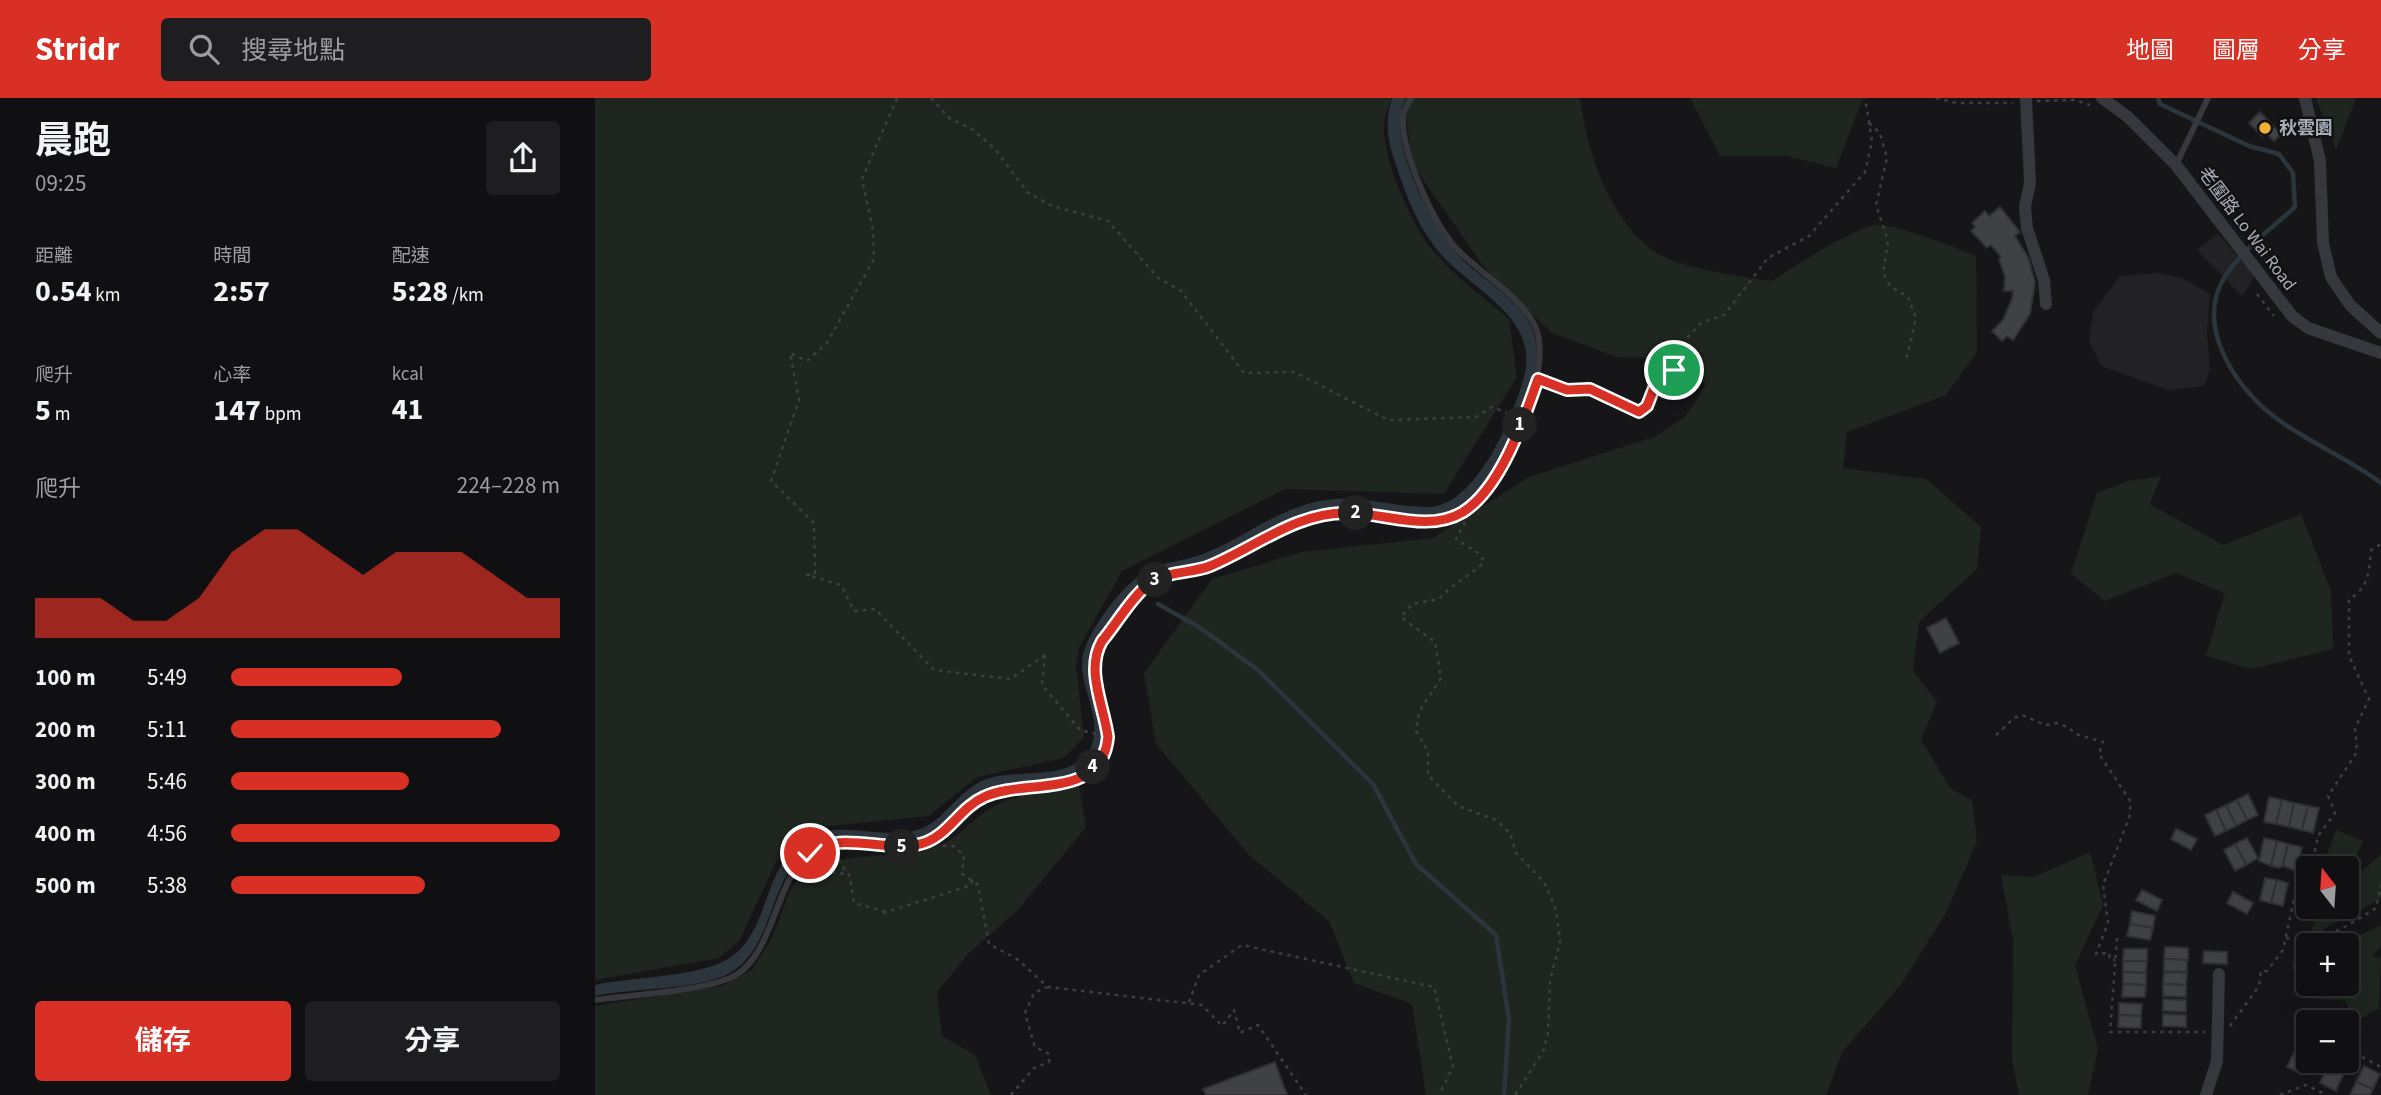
<!DOCTYPE html>
<html lang="zh-TW">
<meta charset="utf-8">
<style>
body{margin:0;font-family:"Source Sans 3","Noto Sans TC",sans-serif;background:#1e1e20;color:#f1f3f6;height:100vh;display:flex;flex-direction:column;font-size:26px;white-space:nowrap}
*{box-sizing:border-box;margin:0}
p{font-size:23px;color:#9c9d9f}
.icon{flex:none;width:38px;height:38px;fill:none;stroke:currentColor;stroke-width:2;stroke-linecap:round;stroke-linejoin:round}
.map{position:relative;flex:1;overflow:hidden}
.side{display:flex;flex-direction:column;background:#101012;width:595px}
.side>*{flex:none}
.needle{width:46px;rotate:343deg}
.buttons{position:absolute;left:1701px;top:758px;display:grid;gap:14px}
.buttons a{display:grid;place-items:center;width:63px;height:63px;border-radius:7px;background:#101012;box-shadow:0 7px 28px #0002,0 0 0 2px #303032;font-size:35px}
.pin{position:absolute;display:grid;place-items:center;width:60px;height:60px;color:#fff;margin:-30px;border:4px solid #fff;border-radius:50%;box-shadow:0 2px 7px #0007}
.km{position:absolute;width:35px;height:35px;margin:-18px;border-radius:50%;background:#222;color:#fff;font-size:19px;line-height:35px;text-align:center}
.round{display:grid;place-items:center;flex:none;width:74px;height:74px;border-radius:7px;background:#1e1e20}
.overview{display:flex;align-items:center;justify-content:space-between;height:119px;padding:0 35px}
h1{font-size:38px;font-weight:700;line-height:52px}
.metrics{display:grid;grid-template-columns:repeat(3,1fr);gap:10px;height:119px;padding:7px 35px}
.metrics div{display:grid;align-content:center}
.metrics b{font-size:30px;font-weight:700}
.metrics small{font-size:19px;font-weight:400}
.metrics p{font-size:19px}
.chart{height:196px;padding:14px 35px}
.chart p{display:flex;justify-content:space-between}
.chart svg{width:100%;height:126px;margin-top:7px;fill:#d93025;opacity:.7}
.button{display:flex;gap:14px;margin-top:auto;padding:14px 35px}
.button a{flex:1;height:80px;border-radius:7px;background:#d93025;color:#fff;font-size:28px;font-weight:700;line-height:80px;text-align:center}
.button a+a{background:#1e1e20;color:#f1f3f6}
ul{padding:0 35px;list-style:none;font-size:23px}
li{display:grid;grid-template-columns:112px 84px 1fr;align-items:center;height:52px}
li i{height:18px;border-radius:9px;background:#d93025}
header{display:flex;align-items:center;gap:42px;box-sizing:border-box;height:98px;padding:0 35px;background:#d93025;color:#fff}
header strong{font-size:33px}
nav{display:flex;gap:38px;margin-inline-start:auto;font-size:24px}
.search{width:490px;height:63px;background:#1e1e20;display:flex;align-items:center;gap:18px;box-sizing:border-box;padding:0 24px;border-radius:7px;color:#9c9d9f;font-size:26px}
main{display:flex;flex:1;min-height:0}
.map>svg:first-child{display:block}
.built{fill:#222225}
.green{fill:#1e261f}
.water{fill:#2c353c}
.lines{fill:none;stroke-linecap:round;stroke-linejoin:round}
.stream{stroke:#2c353c;stroke-width:4.5}
.building{fill:#404145;stroke:#303034;stroke-width:2}
.path{stroke:#3d3f44;stroke-width:2.5;stroke-dasharray:3.5 5;stroke-linecap:butt}
.lane{stroke:#37383d;stroke-width:6}
.street{stroke:#37383d;stroke-width:12}
.route-casing{stroke:#fff;stroke-width:14}
.route{stroke:#d93025;stroke-width:9}
.poi-dot{fill:#f2b134;stroke:#111113;stroke-width:2.5}
.labels{text-anchor:middle;dominant-baseline:central;stroke-width:5;stroke-linejoin:round;paint-order:stroke}
.poi-label{font-size:18px;font-weight:bold;fill:#a8adb8;stroke:#111113;text-anchor:start}
.street-label{font-size:18px;fill:#a8adb8;stroke:#111113}
</style>
<header>
<strong>Stridr</strong>
<div class="search"><svg class="icon" aria-label="search" viewBox="0 0 24 24"><circle cx="10" cy="10" r="6"/><path d="M15 15l6 6"/></svg>搜尋地點</div>
<nav><a>地圖</a><a>圖層</a><a>分享</a></nav>
</header>
<main>
<section class="side">
<div class="overview"><div><h1>晨跑</h1><p>09:25</p></div><a class="round"><svg class="icon" aria-label="share" viewBox="0 0 24 24"><path d="M12 15V3M7 8l5-5 5 5M5 13v7h14v-7"/></svg></a></div>
<div class="metrics">
<div><p>距離</p><b>0.54<small> km</small></b></div>
<div><p>時間</p><b>2:57</b></div>
<div><p>配速</p><b>5:28<small> /km</small></b></div>
</div>
<div class="metrics">
<div><p>爬升</p><b>5<small> m</small></b></div>
<div><p>心率</p><b>147<small> bpm</small></b></div>
<div><p>kcal</p><b>41</b></div>
</div>
<div class="chart"><p><span>爬升</span>224–228 m</p>
<svg viewBox="0 0 160 44" preserveAspectRatio="none"><path d="M0 44V30L10 30L20 30L30 38L40 38L50 30L60 14L70 6L80 6L90 14L100 22L110 14L120 14L130 14L140 22L150 30L160 30V44z"/></svg>
</div>
<ul>
<li><b>100 m</b>5:49<i style="width:52%"></i></li>
<li><b>200 m</b>5:11<i style="width:82%"></i></li>
<li><b>300 m</b>5:46<i style="width:54%"></i></li>
<li><b>400 m</b>4:56<i style="width:100%"></i></li>
<li><b>500 m</b>5:38<i style="width:59%"></i></li>
</ul>
<div class="button"><a>儲存</a><a>分享</a></div>
</section>
<div class="map">
<svg width="1786" height="997" viewBox="0 0 1786 997">
<rect width="100%" height="100%" fill="#161618"/>
<g class="built">
<polygon points="1623,136 1660,178 1647,198 1602,152"/>
<polygon points="1564,175 1587,180 1615,196 1612,236 1615,272 1609,288 1573,292 1506,268 1494,243 1498,214 1525,178"/>
</g>
<g class="green">
<path d="M0,0H796C793,10 789,21 789,32C789,60 812,115 828,139C849,171 885,196 914,221L922,279L849,396L690,391L527,473L484,550L481,567L489,639L469,660L382,679L334,718L233,728L211,736L192,749L181,764L144,843L124,860L0,882Z"/>
<path d="M809,0H985C992,53 1013,118 1057,152C1081,170 1147,179 1177,183C1198,169 1259,129 1282,127C1300,126 1362,150 1381,158L1382,254L1351,297L1252,334L1248,370L1331,381L1386,429L1382,471L1324,524L1318,573L1342,604L1326,642L1356,691L1377,702L1382,743L1352,813L1305,888L1248,953L1231,997H831L817,906L759,885L734,823L654,757L561,646L549,575L617,481L707,454L838,440L934,379L1059,339L1090,319L1111,287L1087,260L1022,259L957,235L892,173L817,66Z"/>
<polygon points="1095,0 1268,0 1241,70 1193,58 1125,58"/>
<polygon points="1721,0 1761,0 1741,52"/>
<polygon points="1566,378 1555,406 1628,447 1706,416 1736,493 1738,551 1657,571 1611,558 1630,495 1581,475 1510,503 1476,476 1502,395 1533,383"/>
<path d="M484,687L491,729L423,812L374,855L342,894L347,938L380,957L396,997H0V908L127,888L157,872L177,840L195,793L211,768C255,756 301,761 344,747C363,741 379,720 396,710C423,694 455,694 484,687Z"/>
<polygon points="1741,732 1768,743 1759,765 1727,770"/>
<polygon points="1495,754 1508,807 1480,867 1503,951 1493,997 1424,997 1417,961 1418,842 1406,777 1439,779"/>
<polygon points="1786,756 1786,801 1729,831 1721,847 1713,847 1713,869 1701,881 1697,867 1728,809 1752,808 1752,786"/>
<polygon points="1786,827 1786,849 1777,858 1786,860 1784,911 1759,924 1751,903 1711,900 1719,886 1752,886 1752,847 1744,847"/>
</g>
<path class="water" d="M797,0H811C788,39 838,132 867,161C888,182 922,200 936,228C944,245 943,266 938,283C923,331 890,422 829,420C797,418 765,408 732,412C686,418 650,452 607,467C591,473 574,471 560,478C546,486 535,500 525,512C516,524 503,537 498,552C485,590 529,634 495,668C471,693 424,683 394,693C365,702 353,736 322,744C288,752 251,732 219,749C172,774 182,848 135,875C105,892 36,890 0,898V887C36,879 104,879 133,861C178,833 166,762 216,738C250,723 285,741 319,733C347,727 362,693 389,682C419,670 465,683 489,659C514,634 487,595 487,567C486,540 525,490 547,476C566,463 587,464 608,456C650,440 685,408 732,402C766,397 800,410 835,409C882,406 918,319 929,279C946,216 871,191 840,149C822,126 811,97 802,70C793,45 789,25 797,0Z"/>
<g class="lines">
<g class="stream">
<path d="M1563,0L1565,6L1654,48L1684,56L1698,75L1700,109C1677,130 1648,151 1631,177C1598,226 1640,290 1681,320C1714,345 1753,360 1786,385"/>
<polyline points="563,506 604,529 663,572 778,686 821,766 901,837 914,921 909,997"/>
</g>
</g>
<g class="building">
<polygon points="1665,14 1686,36 1679,43 1671,35 1667,38 1654,25"/>
<polygon points="1405,109 1425,134 1420,138 1434,161 1440,185 1435,216 1418,242 1412,238 1407,243 1397,233 1408,222 1417,201 1418,193 1409,193 1410,179 1404,161 1406,159 1396,147 1392,150 1376,133 1380,129 1377,125 1390,113 1394,118"/>
<polygon points="1351,520 1364,545 1345,555 1332,530"/>
<polygon points="1653,696 1663,717 1652,722 1642,702"/>
<polygon points="1674,699 1687,702 1681,726 1669,724"/>
<polygon points="1642,702 1652,722 1641,728 1631,707"/>
<polygon points="1687,702 1699,705 1694,729 1681,726"/>
<polygon points="1699,705 1713,708 1707,732 1694,729"/>
<polygon points="1631,707 1641,728 1631,733 1621,712"/>
<polygon points="1713,708 1724,710 1718,735 1707,732"/>
<polygon points="1621,712 1631,733 1620,738 1610,717"/>
<polygon points="1581,731 1602,741 1596,752 1576,741"/>
<polygon points="1652,740 1663,760 1651,767 1640,746"/>
<polygon points="1669,740 1682,743 1676,768 1664,763"/>
<polygon points="1682,743 1693,746 1688,768 1684,770 1676,768"/>
<polygon points="1640,746 1651,767 1640,773 1629,752"/>
<polygon points="1693,746 1707,749 1701,773 1688,768"/>
<polygon points="1670,780 1682,782 1676,805 1665,802"/>
<polygon points="1682,782 1693,785 1688,808 1676,805"/>
<polygon points="1547,792 1567,802 1562,813 1541,802"/>
<polygon points="1638,794 1658,805 1652,816 1632,805"/>
<polygon points="1537,813 1560,818 1558,830 1535,826"/>
<polygon points="1535,826 1558,830 1555,842 1532,838"/>
<polygon points="1570,849 1593,850 1593,862 1569,861"/>
<polygon points="1529,851 1552,851 1552,863 1528,863"/>
<polygon points="1609,853 1632,854 1632,866 1608,865"/>
<polygon points="1569,861 1592,862 1592,874 1569,873"/>
<polygon points="1528,863 1552,863 1551,875 1528,874"/>
<polygon points="1528,874 1551,875 1551,887 1528,886"/>
<polygon points="1569,874 1592,875 1591,887 1568,886"/>
<polygon points="1528,886 1551,887 1550,899 1527,899"/>
<polygon points="1568,886 1591,887 1591,899 1568,898"/>
<polygon points="1568,901 1591,902 1591,914 1568,913"/>
<polygon points="1524,905 1547,906 1546,918 1524,917"/>
<polygon points="1568,916 1591,917 1591,929 1568,928"/>
<polygon points="1524,917 1546,918 1546,930 1523,929"/>
<polygon points="1707,937 1713,940 1713,959 1700,953"/>
<polygon points="1700,953 1715,962 1708,976 1692,969"/>
<polygon points="1752,960 1756,962 1748,977 1732,970 1736,962 1752,962"/>
<polygon points="680,964 692,997 611,997 608,991"/>
<polygon points="1769,968 1785,976 1778,991 1761,984"/>
<polygon points="1732,970 1748,977 1741,993 1725,985"/>
<polygon points="1761,984 1778,991 1775,997 1755,997"/>
</g>
<g class="lines">
<g class="path">
<polyline points="302,0 267,81 278,132 279,161 232,245 212,263 195,255 204,302 176,383 219,425 220,476 212,477 246,487 259,513 280,511 339,572 415,581 450,557"/>
<polyline points="336,0 354,20 377,31 400,51 432,94 457,108 513,123 563,180 586,193 649,275 699,274 793,322 881,319 897,309 919,318"/>
<polyline points="1341,0 1361,5 1418,5"/>
<polyline points="1442,3 1480,2 1495,7"/>
<polyline points="1274,25 1285,35 1292,60 1281,107 1293,143 1288,175 1295,188 1313,199 1321,220 1311,262"/>
<polyline points="1662,196 1679,218"/>
<polyline points="949,283 972,292 995,291 1044,314 1052,308 1059,290 1079,272 1080,252 1107,224 1129,217 1173,160 1214,138 1270,74 1277,43 1270,0"/>
<path d="M870,424L861,441L885,456L889,464C875,478 858,485 844,501L817,506L806,519L840,544L846,580L824,614L821,633L833,653V677L863,708L901,722L915,735L921,755L949,784L961,812L965,843L955,883L953,935L948,954L920,997"/>
<polyline points="450,557 447,587 485,632 501,636"/>
<polyline points="1401,637 1419,620 1427,617 1450,627 1461,625 1473,629 1481,636 1508,644 1504,656 1536,704 1534,720 1508,787 1513,825 1501,856 1514,855 1515,862 1520,862"/>
<polyline points="348,748 358,748 369,757 367,776 383,787 394,846 422,861 453,889 607,907 627,928 639,912 645,935 663,927 711,997"/>
<polyline points="244,753 245,766 255,778 259,805 292,814"/>
<polyline points="225,762 236,774 251,776"/>
<path d="M1716,770L1723,738L1740,715L1733,698L1762,654L1760,630L1774,601L1754,558V501C1774,490 1774,474 1776,452L1784,447L1786,449"/>
<polyline points="288,815 374,788 378,782"/>
<polyline points="1522,840 1515,934 1610,934"/>
<path d="M1691,840C1725,846 1753,828 1781,810L1786,787"/>
<polyline points="594,904 604,877 647,847 839,889 858,969 844,997"/>
<polyline points="1635,928 1664,888 1666,873 1672,873 1688,852 1703,783 1713,774"/>
<polyline points="1708,929 1713,931"/>
<polyline points="1752,951 1786,969"/>
<polyline points="416,997 439,970 454,964 454,956 440,949 430,915 439,895 452,889"/>
<polyline points="1685,997 1711,987 1732,997"/>
</g>
<g class="lane">
<polyline points="1581,67 1613,0"/>
<path d="M0,902C35,897 113,893 141,877C184,851 180,764 228,748C257,738 292,752 323,747C351,742 362,712 386,700C426,679 506,704 513,639C509,608 490,572 507,543C522,525 538,495 559,483C575,473 597,475 615,468C661,449 699,417 751,415C789,414 829,434 866,415C907,394 961,271 940,228C924,196 885,176 861,150C838,125 806,54 808,19C808,12 813,6 816,0"/>
</g>
<g class="street">
<polyline points="1431,0 1435,85 1430,109 1432,130 1449,182 1451,206"/>
<polyline points="1507,0 1533,19 1581,67 1697,218 1713,230 1786,255"/>
<polyline points="1710,0 1725,63 1728,145 1736,179 1755,207 1786,235"/>
<polyline points="1611,997 1622,963 1624,876"/>
</g>
</g>
<g class="lines">
<g class="route-casing">
<path id="route" d="M215,755C245,732 290,755 325,746C352,740 364,710 389,699C429,680 507,703 513,639C509,608 490,572 507,543C522,525 539,495 559,482C576,473 598,475 615,468C661,449 701,414 753,415C791,415 833,435 868,414C906,390 929,321 943,281L972,292L995,291L1044,314L1052,308L1059,290L1079,272"/>
</g>
<use href="#route" class="route"/>
</g>
<circle class="poi-dot" cx="1670" cy="30" r="7"/>
<g class="labels">
<g class="poi-label">
<text x="1684" y="30">秋雲園</text>
</g>
<g class="street-label">
<text transform="translate(1652 131) rotate(53)">老圍路 Lo Wai Road</text>
</g>
</g>
</svg>
<div class="buttons">
<a><svg class="needle" viewBox="-14 -14 28 28"><path d="M0-13l5 13h-10z" fill="#e53935"/><path d="M0 13l5-13h-10z" fill="#9c9d9f"/></svg></a>
<a>+</a>
<a>−</a>
</div>
<div class="pin" style="left:1079px;top:272px;background:#1e9e55"><svg class="icon" aria-label="arrive" viewBox="0 0 24 24"><path d="M6 21V4h12l-3 4 3 4H6"/></svg></div>
<div class="pin" style="left:215px;top:755px;background:#d93025"><svg class="icon" aria-label="check" viewBox="0 0 24 24"><path d="M5 12l5 5 9-10"/></svg></div>
<b class="km" style="left:925px;top:327px">1</b>
<b class="km" style="left:761px;top:415px">2</b>
<b class="km" style="left:560px;top:482px">3</b>
<b class="km" style="left:498px;top:669px">4</b>
<b class="km" style="left:307px;top:749px">5</b>
</div>
</main>
